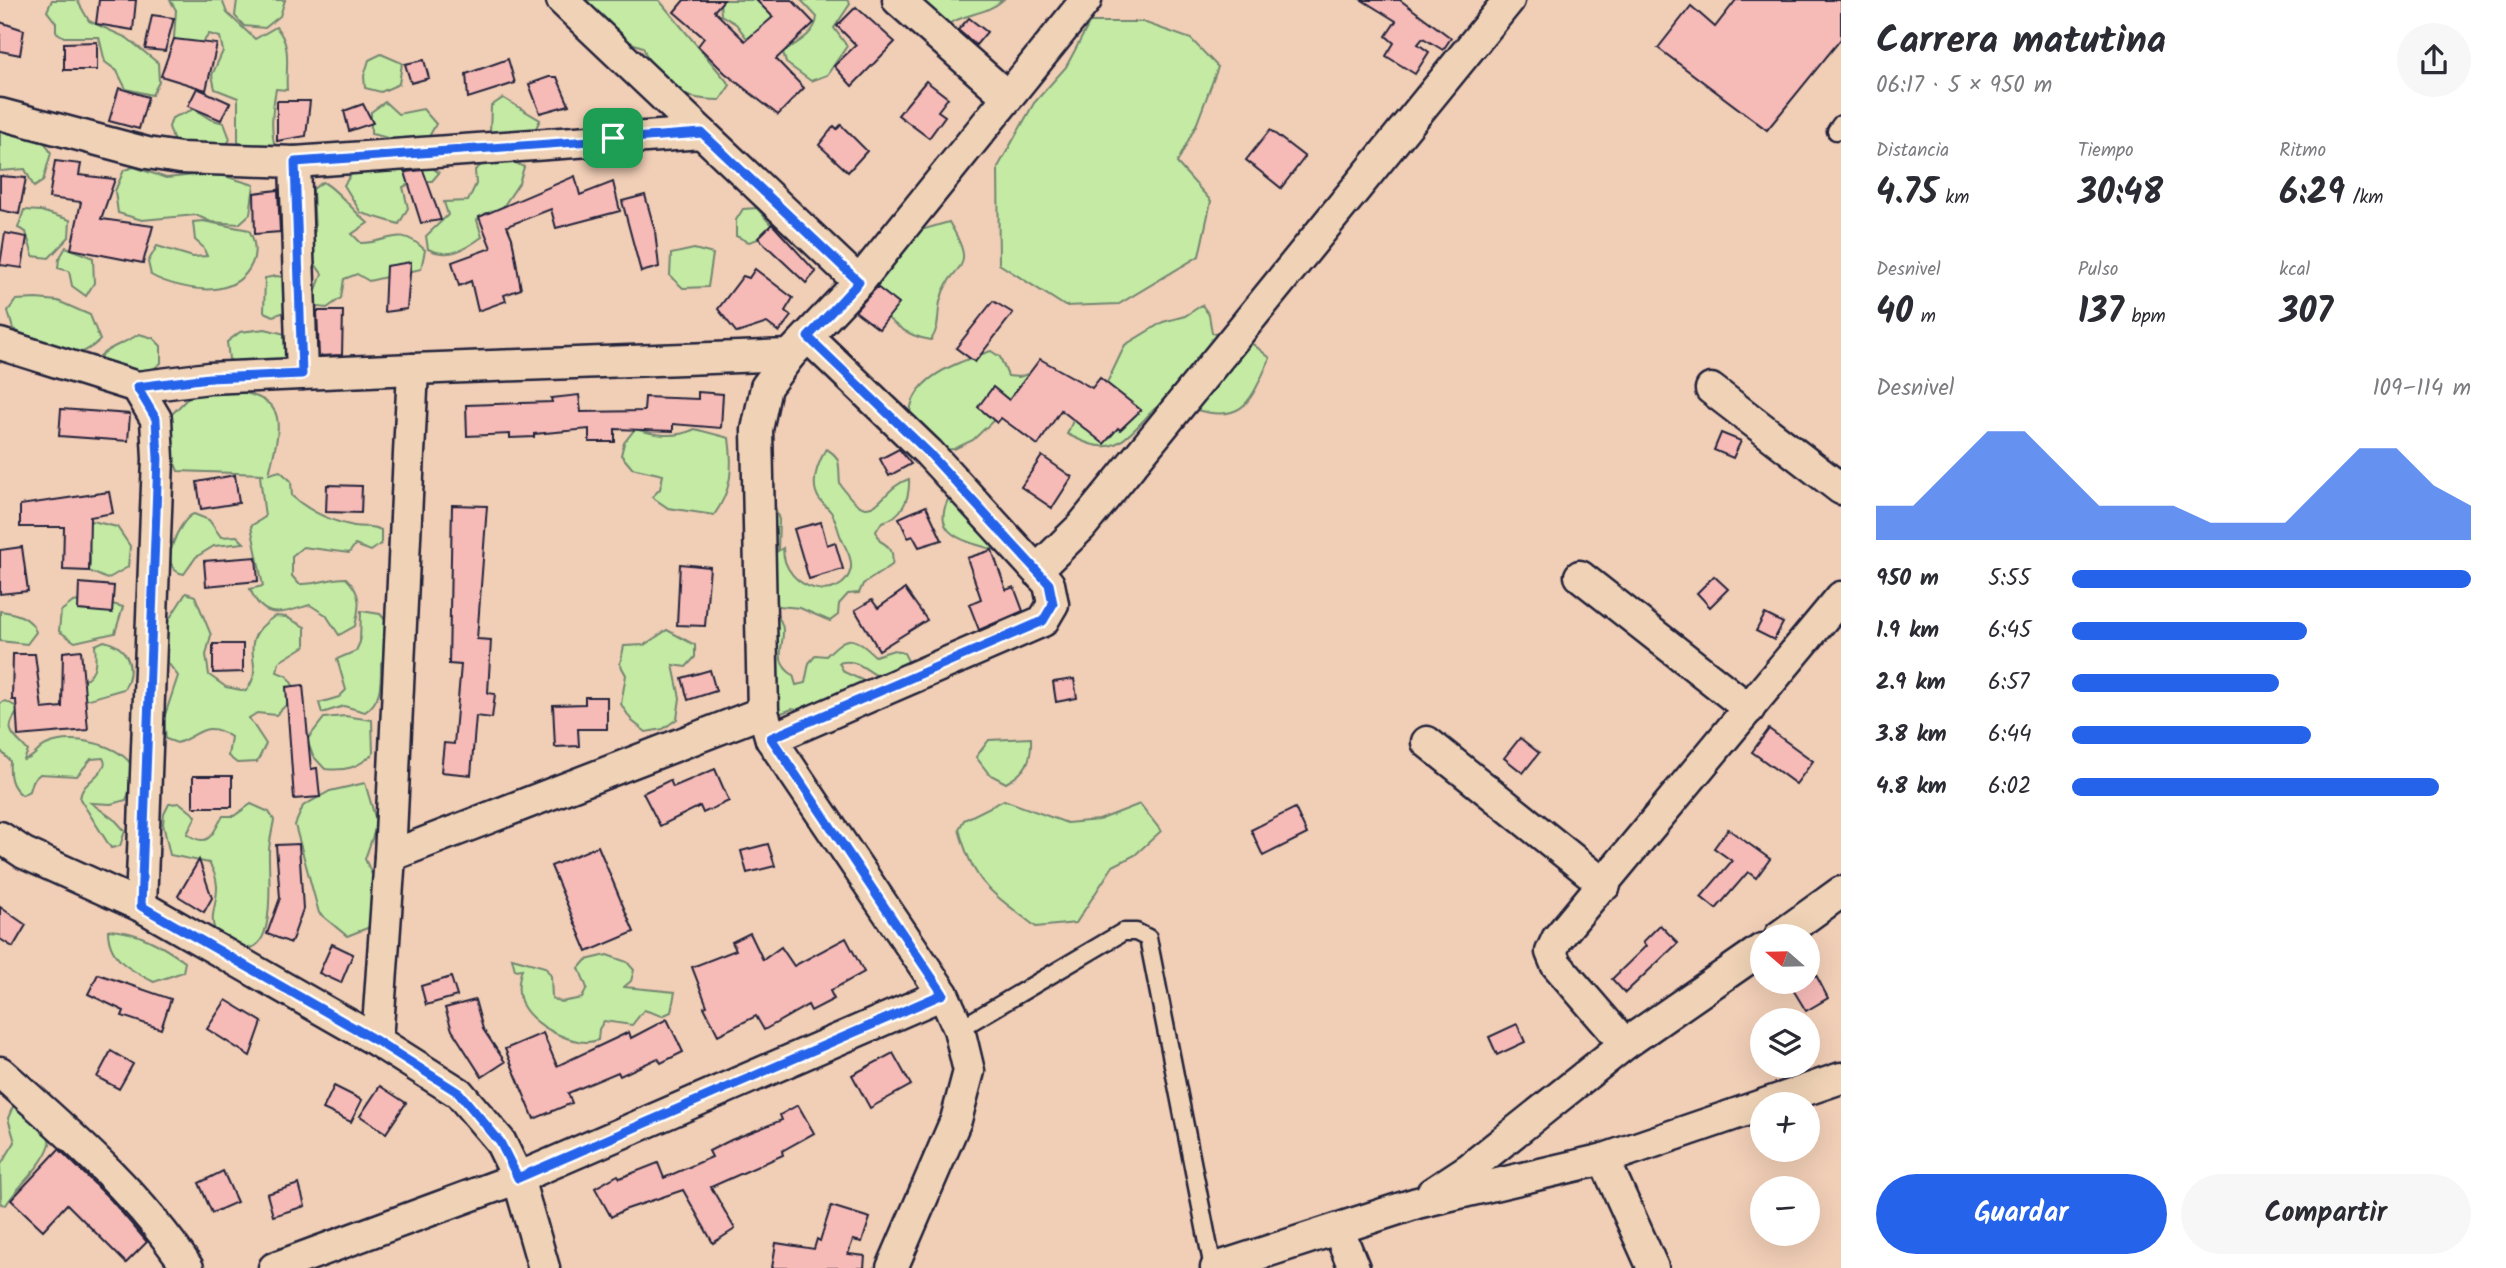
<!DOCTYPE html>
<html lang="es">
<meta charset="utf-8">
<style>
body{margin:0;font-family:Kalam,sans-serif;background:#f7f7f7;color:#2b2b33;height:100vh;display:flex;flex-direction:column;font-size:26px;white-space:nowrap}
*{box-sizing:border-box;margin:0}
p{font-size:23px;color:#7c7c81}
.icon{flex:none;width:38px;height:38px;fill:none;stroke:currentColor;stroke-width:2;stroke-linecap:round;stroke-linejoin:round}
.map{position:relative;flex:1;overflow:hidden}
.sheet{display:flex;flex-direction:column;background:#fff;width:665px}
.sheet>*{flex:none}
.needle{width:46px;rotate:290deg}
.controls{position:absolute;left:1750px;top:924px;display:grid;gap:14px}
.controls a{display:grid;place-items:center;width:70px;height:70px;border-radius:50%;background:#fff;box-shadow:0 7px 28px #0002;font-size:35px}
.pin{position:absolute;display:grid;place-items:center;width:60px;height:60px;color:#fff;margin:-30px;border-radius:14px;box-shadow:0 4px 10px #0006}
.round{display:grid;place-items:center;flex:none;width:74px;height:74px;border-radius:37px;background:#f7f7f7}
.summary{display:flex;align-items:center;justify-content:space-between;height:119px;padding:0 35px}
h1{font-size:38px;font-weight:800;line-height:52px}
.metrics{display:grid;grid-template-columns:repeat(3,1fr);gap:10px;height:119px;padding:7px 35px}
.metrics div{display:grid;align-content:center}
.metrics b{font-size:35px;font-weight:800}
.metrics small{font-size:19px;font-weight:400}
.metrics p{font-size:19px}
.chart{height:196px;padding:14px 35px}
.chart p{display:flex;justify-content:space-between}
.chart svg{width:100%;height:126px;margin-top:7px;fill:#2563eb;opacity:.7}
.action{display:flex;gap:14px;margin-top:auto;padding:14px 35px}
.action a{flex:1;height:80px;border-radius:42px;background:#2563eb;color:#fff;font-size:28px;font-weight:800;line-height:80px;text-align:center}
.action a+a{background:#f7f7f7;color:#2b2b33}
ul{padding:0 35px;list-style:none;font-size:23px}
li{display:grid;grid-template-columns:112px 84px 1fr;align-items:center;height:52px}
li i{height:18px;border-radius:9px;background:#2563eb}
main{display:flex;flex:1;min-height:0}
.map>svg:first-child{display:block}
.green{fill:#c4eaa4;stroke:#738670;stroke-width:2}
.building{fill:#f6bab7;stroke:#22223b;stroke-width:2}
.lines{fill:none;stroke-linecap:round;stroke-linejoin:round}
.service-casing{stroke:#22223b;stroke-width:21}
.minor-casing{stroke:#22223b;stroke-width:35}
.service{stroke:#f0d3b6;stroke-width:16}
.minor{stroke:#f0d3b6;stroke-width:30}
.route-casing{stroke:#fff;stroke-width:14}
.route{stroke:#2563eb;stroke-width:9}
</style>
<main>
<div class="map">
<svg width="1841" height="1268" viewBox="0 0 1841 1268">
<rect width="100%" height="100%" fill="#f1ceb6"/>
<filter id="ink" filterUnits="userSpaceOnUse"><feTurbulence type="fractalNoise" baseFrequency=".0143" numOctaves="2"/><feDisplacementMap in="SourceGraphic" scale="14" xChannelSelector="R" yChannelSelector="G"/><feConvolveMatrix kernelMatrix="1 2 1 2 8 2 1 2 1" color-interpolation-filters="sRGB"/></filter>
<g filter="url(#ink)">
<g class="green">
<polygon points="52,0 77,0 89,21 127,38 158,63 159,82 152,95 126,89 117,71 105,62 99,37 64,37 56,32 56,23 47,11"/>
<path d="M170,0H222L227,13L255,39L276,27C293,47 285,66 287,90L276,89C272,111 270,130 276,152L249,149L238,142V98L215,89L212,75L223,51L220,37L209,34L195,54L184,50L174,38L176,10Z"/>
<polygon points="237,0 285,0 280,16 265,28 244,26 235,16"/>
<path d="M583,0H659L730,85L720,100C678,100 657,86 643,47L623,40Z"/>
<polygon points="720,0 759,0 771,15 778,43 749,41 736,24 721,15"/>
<path d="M801,0H847L850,4L834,28L847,46L827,75L811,81L786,63L783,52C796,43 816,34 817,17Z"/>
<path d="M919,0H1003C986,15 965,13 947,25Z"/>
<polygon points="1090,22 1143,22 1191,39 1218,67 1197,123 1177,163 1211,201 1199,256 1119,304 1065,306 999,264 998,167 1034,103 1066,67"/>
<polygon points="381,54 402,63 399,84 381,92 365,88 364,76 369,60"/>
<polygon points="503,98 540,120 531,138 502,137 490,133 491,106"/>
<path d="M385,102L398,114L423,109L436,124L425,144C406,147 390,137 371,134V112Z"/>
<polygon points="194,109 210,119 224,123 230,139 223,151 175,145 169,127 172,118"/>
<polygon points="0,129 43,140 51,153 43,181 34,187 25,169 0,171"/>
<path d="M508,159L524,167L519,183L499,213H486L477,220L482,237C464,250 449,259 428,249L426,236L448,215L444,202L468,201L476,184L475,170L484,163Z"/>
<polygon points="429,165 439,173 432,181 415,181 403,187 408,208 399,224 361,213 344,185 354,170"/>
<polygon points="134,167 166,178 215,173 254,185 250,214 239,224 211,222 196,215 142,220 118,213 115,191 124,170"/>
<path d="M323,182C338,190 353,211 368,223L352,234L361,243C391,243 398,224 425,250L421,269L369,281L357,274L344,279L341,298L327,308L310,306L322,274L311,258L308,241L315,231L313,189Z"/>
<polygon points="757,208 773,227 765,237 749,242 736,236 736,220 743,209"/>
<polygon points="24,210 41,211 70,220 69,237 49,258 33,256 26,232 18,228"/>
<path d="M203,221L249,230C264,257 247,285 215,289C197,291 166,284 151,275L148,262L157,246L193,257L207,256L203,247L195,240L193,222Z"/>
<path d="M949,222C981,276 950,259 940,302C937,316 940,327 931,340C904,336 886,319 870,298L873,285L914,232Z"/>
<polygon points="66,247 93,258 94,283 86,296 72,286 69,271 58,268 59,259"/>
<polygon points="694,249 713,254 708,287 683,288 670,276 671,254"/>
<polygon points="276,276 290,278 288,311 273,316 264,312 265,278"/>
<path d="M36,299L58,301L90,315L100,340C67,372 44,345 13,329L8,311L16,300Z"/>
<path d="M1202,305L1209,315L1212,333L1254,345L1270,358C1249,405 1244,424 1189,408C1179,405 1167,402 1157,407C1152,410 1146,418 1142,422C1114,452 1103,452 1067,434L1076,414L1106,385L1125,345L1163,322L1185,316Z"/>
<polygon points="265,329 293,336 286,361 246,370 229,359 227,342 240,332"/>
<path d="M139,334L153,338L161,346V363L148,373L109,370L100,356C112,345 126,343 139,334Z"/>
<path d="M991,351L1000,357L1008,376L1019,377L1039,370L1066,406L1059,413L997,417L973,440L954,449L943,450L910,422C906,378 957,363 991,351Z"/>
<path d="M220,388C287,398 284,414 269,474L280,471L291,481L292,496C309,511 330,521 354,526C364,528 370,525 381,530V544L371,551L355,545L349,553L303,547L292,556V576L299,584C319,585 327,578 346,578C362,594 360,605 355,626L339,635L326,615L310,605C281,613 264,622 250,589L263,586L251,526L265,517L260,476L264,474L178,471L164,438L170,416L191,395Z"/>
<path d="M635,429C656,435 674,439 695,429L729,438C733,468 732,490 714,515L668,508L652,497L660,489L663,475L632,468L621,455L624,443Z"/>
<path d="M826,449C843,457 838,468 840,484C875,536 877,489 909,479C910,499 902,517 882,522L876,531L880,541C891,547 894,552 892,565L863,584L859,593L848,594L839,604L838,615L830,621L800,608L779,606L764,591L770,528L776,510L779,520L778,551L783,548C783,592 844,605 851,568C852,559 847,550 843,542C838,533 837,521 831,512C828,508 823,504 820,500C809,485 818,463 826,449Z"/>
<path d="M957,485C976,492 995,499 1006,516L999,551C958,540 923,532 957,485Z"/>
<path d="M194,514L209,520L221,537L237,536L244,543L214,546L196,557L184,574C154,570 181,517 194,514Z"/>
<path d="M92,521L117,527L130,546L128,567L107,579L89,571C93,548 85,545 86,525Z"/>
<path d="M186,593L195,596L211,635L206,655L209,675L226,687L246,691C269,663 231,645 275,616L286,617L305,627V646L279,662L277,672L287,676L298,693L276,715L257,713L249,718L266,744L257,762L237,763L228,756L231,737C205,719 199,736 177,743L166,739L164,718L178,676L165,659L163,629Z"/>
<polygon points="94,599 123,607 115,633 75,642 59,631 61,611 73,602"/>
<path d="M770,609C801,632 763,655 793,675L796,685L805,683L809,663L816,655L826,656C848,634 852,635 875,656L894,650L904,653L909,663L904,672L884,679C867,673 858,657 839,663L844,672L862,680L859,690L802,711L792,709L771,717Z"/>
<path d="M0,611C14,613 31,616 36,632L27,644L0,641Z"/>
<path d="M361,611L380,614L387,622L388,655L381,663C381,682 382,701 365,712L344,706L322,713L319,703L339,697L346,690L337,659L356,651L360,642Z"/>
<polygon points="667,630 695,645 695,657 686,667 673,665 680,698 677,719 663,729 646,732 632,721 621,704 626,675 620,664 624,646 644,645"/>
<path d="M104,641C129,647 136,668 124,689L82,701L76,686C96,675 97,666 95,645Z"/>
<path d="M6,701L20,709C1,732 14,734 28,751L24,760C34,759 37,749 46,745C71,734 115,743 131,764L132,786L126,800L111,804L91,803L116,821L125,831L120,846L111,848L80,799C81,782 100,779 105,763L103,758L91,759L77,776L40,774L32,781L29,791L22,795C10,786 9,775 10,761L0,750V703Z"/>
<path d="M345,716L372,720L373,754C357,768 346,771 325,769L313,756L307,740L324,718Z"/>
<path d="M1031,738C1032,761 1026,772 1006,783L989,774L976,757L989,740Z"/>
<polygon points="365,783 377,824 365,859 381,894 370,927 347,936 319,913 295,825 303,806 330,791"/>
<path d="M1004,800L1067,823L1099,820L1140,804L1161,831L1135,855L1113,866L1076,923L1036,927C992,892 974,886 959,829L964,820Z"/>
<path d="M180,803L196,816L187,834C211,850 213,831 223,816H234L251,804L269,812L274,820C272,831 269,842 269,852C268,874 279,966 236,945C228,941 218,938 215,930C206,911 228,892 209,863L170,855L163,824L164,814L169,804Z"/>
<path d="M108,930C138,931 161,945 185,962L183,972L154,982C130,970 108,959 108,930Z"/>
<path d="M607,955L627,962L634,970L631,981L624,987L675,992L671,1012L662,1016L644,1010L632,1025L604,1021L599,1029L598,1040C576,1049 528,1024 521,1001C517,991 519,978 522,969L515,970L512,958L545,967L551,976L552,998L561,1002L582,998L587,988L579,968L586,960Z"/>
<path d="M14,1104L44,1117L50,1144C42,1168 19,1184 6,1205L1,1204L0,1166L15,1142L8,1118Z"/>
</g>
<g class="building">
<polygon points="99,0 136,0 133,30 96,24"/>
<polygon points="684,0 724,0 714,11 745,41 773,17 756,0 792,0 814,23 776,59 804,88 778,115 725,73 698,46 704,38 674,12"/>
<polygon points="1362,0 1400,0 1451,38 1443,50 1423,38 1418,44 1429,52 1415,74 1386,56 1394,43 1386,36 1396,21"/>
<polygon points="1736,0 1841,0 1841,39 1767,130 1658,48 1691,6 1715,27"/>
<polygon points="856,7 895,42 852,86 834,66 856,45 837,26"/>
<polygon points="152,15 174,18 165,51 145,49"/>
<polygon points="969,18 987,32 976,45 958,30"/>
<polygon points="0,22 24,30 20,55 0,51"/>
<polygon points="174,39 217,44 206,90 161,76"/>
<polygon points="97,42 97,70 64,70 64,43"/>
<polygon points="508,59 515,83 468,98 466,74"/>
<polygon points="424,60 429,78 411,83 405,64"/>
<polygon points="549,77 557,77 569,105 540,113 529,84"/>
<polygon points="926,81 948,98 938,111 945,116 929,138 898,115"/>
<polygon points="119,88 148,97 139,129 109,121"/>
<polygon points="197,88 230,103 221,120 188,106"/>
<polygon points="277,101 310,101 306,136 277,141"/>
<polygon points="363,104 373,123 349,131 344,111"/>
<polygon points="841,125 867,151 848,172 819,145 834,126 837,129"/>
<polygon points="1270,130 1305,157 1281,188 1246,160"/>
<polygon points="55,161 81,164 79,175 115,179 101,219 153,226 143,263 71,249 81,202 49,198"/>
<polygon points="423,170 441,220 421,223 405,172"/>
<polygon points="0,176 26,178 19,214 0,210"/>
<polygon points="575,176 580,195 613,182 620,211 556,228 551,209 507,226 512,238 521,289 504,295 506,301 478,311 471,281 459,286 452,262 491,248 479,217"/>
<polygon points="278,190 280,232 255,234 254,193"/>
<polygon points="645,195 655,231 659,267 641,272 622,201"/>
<polygon points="772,224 816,272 806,283 758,238"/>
<polygon points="5,233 27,237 22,268 0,265"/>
<polygon points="411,262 407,309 384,312 386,266"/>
<polygon points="755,269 793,298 785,311 791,316 779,332 767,323 737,333 718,309 743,276 749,278"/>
<polygon points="877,287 899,304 879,329 855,311"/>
<polygon points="993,301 1013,313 975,362 956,348"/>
<polygon points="317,311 343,311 342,355 319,356"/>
<polygon points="1040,359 1092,388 1100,378 1141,410 1120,430 1118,428 1104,444 1061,410 1038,445 1001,418 997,423 978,407 993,387 1009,400"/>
<polygon points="698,392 723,394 721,428 673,424 673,431 615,429 615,442 589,442 589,429 534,434 534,437 510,438 510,434 467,436 466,405 552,402 551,398 579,395 581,412 644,411 645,397 698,399"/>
<polygon points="61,409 130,414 128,441 59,436"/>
<polygon points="1721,433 1741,441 1733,458 1714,450"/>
<polygon points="899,449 911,464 889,476 880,459"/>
<polygon points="1042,456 1072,477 1052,508 1021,487"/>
<polygon points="235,475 239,503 201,509 197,482"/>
<polygon points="327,485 362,486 361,513 326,512"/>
<polygon points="109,492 113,513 90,517 89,571 63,570 64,527 20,527 20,505"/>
<polygon points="452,505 487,506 477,639 491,640 488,693 495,694 492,718 476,716 471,775 441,772 444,743 454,744 461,665 449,664"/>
<polygon points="926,506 942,540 919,547 913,536 908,538 899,518"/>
<polygon points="821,522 827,545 835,542 843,569 809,579 794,529"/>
<polygon points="22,547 28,591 0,594 0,550"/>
<polygon points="992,550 1006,590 1014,587 1023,611 979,630 969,604 981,599 967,558"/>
<polygon points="256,557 258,581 206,586 204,561"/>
<polygon points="680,564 710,567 705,626 677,625"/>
<polygon points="1714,576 1728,589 1710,607 1697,593"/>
<polygon points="79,583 114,586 112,613 78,610"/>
<polygon points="905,589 927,620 879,650 855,610 872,600 878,608"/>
<polygon points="1765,614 1783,623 1774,640 1756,631"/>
<polygon points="213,644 243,644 243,672 213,673"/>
<polygon points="81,650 88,730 18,736 16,700 12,700 13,654 35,654 42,709 62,707 63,652"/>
<polygon points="710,670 716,691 688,700 682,678"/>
<polygon points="1074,679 1077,698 1056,702 1053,682"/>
<polygon points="303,685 311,769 317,768 320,797 294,799 286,687"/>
<polygon points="585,697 607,697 607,729 578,729 579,746 555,747 553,705 585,704"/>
<polygon points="1769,729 1813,761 1796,784 1752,752"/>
<polygon points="1520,738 1539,753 1523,773 1504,758"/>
<polygon points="715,769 729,801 703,813 700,806 660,826 643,793 670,780 673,787"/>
<rect x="193" y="776" width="39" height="31"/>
<polygon points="1295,808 1307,834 1263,856 1251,830"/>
<polygon points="1728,829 1770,859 1756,878 1748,872 1716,909 1701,897 1732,861 1714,848"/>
<polygon points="299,844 303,909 291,943 267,934 280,898 276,845"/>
<polygon points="768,844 775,866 747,873 741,851"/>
<polygon points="598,846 634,932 587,952 551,866"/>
<polygon points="199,860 212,898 204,912 178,896"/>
<polygon points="0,907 26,925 13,947 0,939"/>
<polygon points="1660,925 1678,943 1625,993 1612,979 1646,946 1643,942"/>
<polygon points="750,933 763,960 781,947 794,966 846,938 864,972 830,991 834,999 811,1011 808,1005 764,1030 756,1016 718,1035 704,1007 707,1006 692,967 736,950 732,942"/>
<polygon points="332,944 353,954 341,983 319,973"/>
<polygon points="98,974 171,999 161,1029 122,1016 124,1011 88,994"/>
<polygon points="1816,975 1828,998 1806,1011 1792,988"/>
<polygon points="451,977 457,996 426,1005 421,986"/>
<polygon points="226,1000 262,1022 250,1056 207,1029"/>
<polygon points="475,1000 483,1029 505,1062 482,1077 452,1030 445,1008"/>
<polygon points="667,1019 683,1052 661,1063 658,1058 620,1076 618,1072 568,1093 572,1103 534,1119 505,1049 543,1033 557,1066 629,1032 631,1038"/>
<polygon points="1517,1024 1525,1042 1497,1055 1489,1037"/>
<polygon points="111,1051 133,1064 119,1089 97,1077"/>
<polygon points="893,1053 911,1085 870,1108 852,1075"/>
<polygon points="334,1086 362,1100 351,1122 323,1109"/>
<polygon points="380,1086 406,1103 386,1133 360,1116"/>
<polygon points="798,1105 814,1133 782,1151 783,1155 711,1187 735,1229 713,1243 683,1190 624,1210 611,1217 595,1188 618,1175 620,1178 658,1163 664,1178 712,1157 709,1151 731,1140 782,1120 780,1115"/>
<polygon points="59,1149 111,1200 147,1242 126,1263 67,1204 43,1230 11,1200"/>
<polygon points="223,1171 237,1202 212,1213 199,1183"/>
<polygon points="299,1184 305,1206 273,1216 267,1194"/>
<polygon points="831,1206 870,1218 862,1242 853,1240 848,1254 865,1256 864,1268 772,1268 776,1243 814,1249 817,1239 820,1241"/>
</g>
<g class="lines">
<g class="service-casing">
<g id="service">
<polyline points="1836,131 1841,124"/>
<polyline points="959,1029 1123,932 1136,932 1148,938 1213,1268"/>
</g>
</g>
<g class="minor-casing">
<g id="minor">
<polyline points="562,0 859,282"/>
<polyline points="898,0 1008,97"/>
<polyline points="0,114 147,153 180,158 295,162 702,133"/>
<polyline points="295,162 302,374"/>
<polyline points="0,344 137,387 156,419 158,459 141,906"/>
<polyline points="137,387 209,378 413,369"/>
<polyline points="1711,389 1841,489"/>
<polyline points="1037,570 1081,527 1509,0"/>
<polyline points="1580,576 1749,709"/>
<polyline points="771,739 1043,621 1053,604 1049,584 929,453 808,337"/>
<polyline points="1427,742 1605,885"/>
<polyline points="0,837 24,853 141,906 377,1041 459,1093 500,1141 518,1178 544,1268"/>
<polyline points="390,856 763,712"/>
<polyline points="1780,936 1841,892"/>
<polyline points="377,1041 390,856 413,369 790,355"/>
<polyline points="1625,1044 1556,964 1551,952 1557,939 1841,597"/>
<path d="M0,1072C68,1133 137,1191 188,1268"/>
<polyline points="1765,1104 1841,1078"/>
<polyline points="1604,1159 1653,1268"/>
<polyline points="1432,1193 1470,1168 1625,1044 1762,949"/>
<polyline points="1338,1229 1354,1268"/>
<polyline points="274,1268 518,1178 943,994"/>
<polyline points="892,1268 956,1120 969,1071 959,1029 943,994 771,739 763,712 757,430 766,387 790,355 859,282 1086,0"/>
<polyline points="1216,1268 1417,1203 1604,1159 1762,1105"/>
</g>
</g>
<use href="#service" class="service"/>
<use href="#minor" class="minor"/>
</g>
</g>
<g class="lines" filter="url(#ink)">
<g class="route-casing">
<polygon id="route" points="702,133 859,282 808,337 929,453 1049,584 1053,604 1043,621 771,738 943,994 518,1178 500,1142 459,1093 377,1041 141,906 158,459 156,419 137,387 209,378 302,374 295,162"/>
</g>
<use href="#route" class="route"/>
</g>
</svg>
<div class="controls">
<a><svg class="needle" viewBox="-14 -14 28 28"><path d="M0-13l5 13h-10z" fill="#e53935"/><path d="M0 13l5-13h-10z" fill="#7c7c81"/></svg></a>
<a><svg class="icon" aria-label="layers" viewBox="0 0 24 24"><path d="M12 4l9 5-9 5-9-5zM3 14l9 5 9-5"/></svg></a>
<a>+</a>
<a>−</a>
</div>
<div class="pin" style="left:613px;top:138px;background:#1e9e55"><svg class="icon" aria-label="arrive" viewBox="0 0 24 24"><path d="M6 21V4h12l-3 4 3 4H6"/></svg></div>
</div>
<section class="sheet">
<div class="summary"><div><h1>Carrera matutina</h1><p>06:17 · 5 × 950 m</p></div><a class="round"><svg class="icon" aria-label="share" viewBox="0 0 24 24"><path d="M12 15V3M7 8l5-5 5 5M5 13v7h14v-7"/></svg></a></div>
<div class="metrics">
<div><p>Distancia</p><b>4.75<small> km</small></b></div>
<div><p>Tiempo</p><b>30:48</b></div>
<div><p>Ritmo</p><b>6:29<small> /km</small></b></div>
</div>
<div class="metrics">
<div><p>Desnivel</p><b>40<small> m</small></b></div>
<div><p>Pulso</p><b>137<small> bpm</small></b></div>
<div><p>kcal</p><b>307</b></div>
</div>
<div class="chart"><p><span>Desnivel</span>109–114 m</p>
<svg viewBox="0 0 160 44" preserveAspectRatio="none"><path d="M0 44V32L10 32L20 19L30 6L40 6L50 19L60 32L70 32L80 32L90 38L100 38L110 38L120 25L130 12L140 12L150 25L160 32V44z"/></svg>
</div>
<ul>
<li><b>950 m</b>5:55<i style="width:100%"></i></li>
<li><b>1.9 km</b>6:45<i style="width:59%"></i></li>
<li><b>2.9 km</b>6:57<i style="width:52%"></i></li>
<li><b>3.8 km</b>6:44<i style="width:60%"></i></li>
<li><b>4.8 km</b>6:02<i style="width:92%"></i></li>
</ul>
<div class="action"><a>Guardar</a><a>Compartir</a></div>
</section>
</main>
